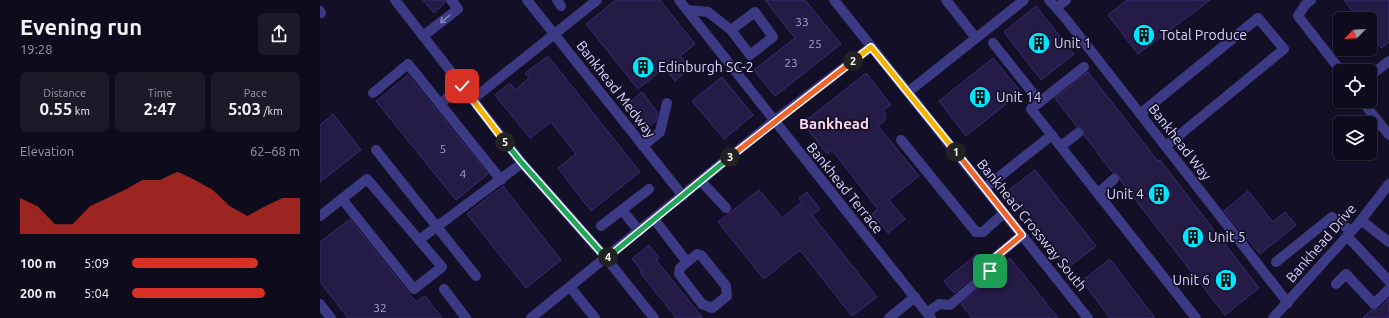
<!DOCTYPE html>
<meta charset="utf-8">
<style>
body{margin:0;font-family:Ubuntu,sans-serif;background:#1c1929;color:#f1f3f6;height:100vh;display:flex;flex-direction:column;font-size:15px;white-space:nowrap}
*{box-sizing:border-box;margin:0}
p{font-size:13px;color:#9b9ba3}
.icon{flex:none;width:22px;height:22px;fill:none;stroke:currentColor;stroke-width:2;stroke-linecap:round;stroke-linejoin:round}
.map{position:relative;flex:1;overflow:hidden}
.details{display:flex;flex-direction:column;background:#0e0b1c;width:320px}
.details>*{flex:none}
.needle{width:26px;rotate:246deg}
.fabs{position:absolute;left:1013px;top:12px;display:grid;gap:8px}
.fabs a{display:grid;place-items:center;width:44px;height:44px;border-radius:6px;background:#0e0b1c;box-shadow:0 1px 3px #0004,0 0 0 1px #2e2b3b;font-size:20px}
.pin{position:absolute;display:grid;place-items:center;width:34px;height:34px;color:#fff;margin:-17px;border-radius:8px;box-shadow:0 2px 6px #0006}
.km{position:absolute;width:20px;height:20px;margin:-10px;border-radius:50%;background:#222;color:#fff;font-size:11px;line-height:20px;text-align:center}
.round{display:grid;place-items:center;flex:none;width:42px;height:42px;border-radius:6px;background:#1c1929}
.headline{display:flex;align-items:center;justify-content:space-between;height:68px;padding:0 20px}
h1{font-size:22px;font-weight:600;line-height:30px}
.figures{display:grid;grid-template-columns:repeat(3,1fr);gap:6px;height:68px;padding:4px 20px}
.figures div{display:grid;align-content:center;border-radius:6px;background:#1c1929;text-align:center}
.figures b{font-size:17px;font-weight:600}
.figures small{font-size:11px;font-weight:400}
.figures p{font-size:11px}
.chart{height:112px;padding:8px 20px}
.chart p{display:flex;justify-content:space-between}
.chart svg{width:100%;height:72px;margin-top:4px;fill:#d93025;opacity:.7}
ul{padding:0 20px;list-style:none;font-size:13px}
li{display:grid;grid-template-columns:64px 48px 1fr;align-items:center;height:30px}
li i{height:10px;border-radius:5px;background:#d93025}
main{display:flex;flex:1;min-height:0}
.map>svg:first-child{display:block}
.building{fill:#241b47;stroke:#3b2d73}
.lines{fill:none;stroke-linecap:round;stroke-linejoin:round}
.minor{stroke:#3d3a85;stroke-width:10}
.oneway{stroke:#837fbc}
.split-1-casing{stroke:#fff;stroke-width:8}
.split-2-casing{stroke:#fff;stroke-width:8}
.split-3-casing{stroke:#fff;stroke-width:8}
.split-4-casing{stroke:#fff;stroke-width:8}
.split-5-casing{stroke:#fff;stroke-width:8}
.split-6-casing{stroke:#fff;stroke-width:8}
.split-1{stroke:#f0652b;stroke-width:5}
.split-2{stroke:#f5b400;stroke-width:5}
.split-3{stroke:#f0652b;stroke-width:5}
.split-4{stroke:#22a559;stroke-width:5}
.split-5{stroke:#22a559;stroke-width:5}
.split-6{stroke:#f5b400;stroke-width:5}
.labels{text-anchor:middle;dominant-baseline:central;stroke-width:3.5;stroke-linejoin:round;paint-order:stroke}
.number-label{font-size:12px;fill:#aca6d1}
.poi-label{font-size:14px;fill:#d9d4ff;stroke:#130f26;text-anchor:start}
.street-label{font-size:14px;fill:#d9d4ff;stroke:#130f26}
.neighbourhood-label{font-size:15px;font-weight:bold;fill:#ffd6f0;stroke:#130f26}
</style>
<main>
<section class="details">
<div class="headline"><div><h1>Evening run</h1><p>19:28</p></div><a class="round"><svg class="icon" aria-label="share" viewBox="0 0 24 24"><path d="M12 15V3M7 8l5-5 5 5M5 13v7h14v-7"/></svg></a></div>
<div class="figures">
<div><p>Distance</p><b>0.55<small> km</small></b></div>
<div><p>Time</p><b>2:47</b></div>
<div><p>Pace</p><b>5:03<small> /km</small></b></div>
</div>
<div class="chart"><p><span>Elevation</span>62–68 m</p>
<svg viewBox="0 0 160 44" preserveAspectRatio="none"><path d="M0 44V22L10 27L20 38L30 38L40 27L50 22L60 17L70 11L80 11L90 6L100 11L110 17L120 27L130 33L140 27L150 22L160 22V44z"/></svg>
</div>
<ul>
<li><b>100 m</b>5:09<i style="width:75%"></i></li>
<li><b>200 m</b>5:04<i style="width:79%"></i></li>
</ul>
</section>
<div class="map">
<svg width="1069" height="318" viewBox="0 0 1069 318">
<rect width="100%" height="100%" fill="#130f26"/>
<g class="building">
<polygon points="103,0 125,0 125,3 114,13"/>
<polygon points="296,0 340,0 375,44 360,56 370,68 355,81 344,68 318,89 266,24"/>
<polygon points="445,0 485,0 521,44 455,96 434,70 475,38"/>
<polygon points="807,0 890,0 818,54 788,15"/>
<polygon points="1024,0 1069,0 1069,42 1061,48 1050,33 1050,19 1039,19"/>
<polygon points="716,6 754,54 721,80 684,32"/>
<polygon points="228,56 320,172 271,211 238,168 256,154 231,122 210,138 175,95 190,83 195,90 209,78 205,73"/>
<polygon points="673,58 701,92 646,136 619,101"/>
<polygon points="768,72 838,161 840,160 939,288 905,315 800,180 799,175 793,173 764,135 763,129 757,127 735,98"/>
<polygon points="546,73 571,105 563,110 566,114 564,121 558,126 599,176 569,200 585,219 568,233 552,214 558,209 512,150 507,154 483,123"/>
<polygon points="88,75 168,174 136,200 56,101"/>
<polygon points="402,77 433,115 404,139 372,101"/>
<polygon points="322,92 338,113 336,121 329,126 310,102"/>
<polygon points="13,114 41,150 0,182 0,125"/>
<polygon points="715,170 776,246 749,267 688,191"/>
<polygon points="183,186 241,260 206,288 147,214"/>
<polygon points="439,190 462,218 482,202 479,198 487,192 500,209 492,215 557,297 532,316 480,250 444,279 398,222"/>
<polygon points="928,191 953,222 965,212 976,225 940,254 904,211"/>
<polygon points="30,219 96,302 105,296 122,318 28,318 0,282 0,242"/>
<polygon points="329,245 339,258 336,260 383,318 356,318 320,272 322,271 312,259"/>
<polygon points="657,254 665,263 664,267 634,293 624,281"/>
<polygon points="690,258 723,299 738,318 652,318 641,304 674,276 677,269"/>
<polygon points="790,259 815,292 835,318 790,318 762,281"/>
<polygon points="1069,298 1069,318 1043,318 1051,310 1059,309"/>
</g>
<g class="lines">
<g class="minor">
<polyline points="75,0 202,163 286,258 334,318"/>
<polyline points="207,0 363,196"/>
<polyline points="237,0 241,6"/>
<polyline points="359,0 611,318"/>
<polyline points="514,0 768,318"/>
<polyline points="626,0 656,38"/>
<polyline points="729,0 746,19 968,303"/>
<polyline points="991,0 985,5 978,16 1021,71"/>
<polyline points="737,7 746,0"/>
<polyline points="367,10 388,12 411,30 430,55 453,37 435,12 411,30"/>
<polyline points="0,11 1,13"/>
<polyline points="103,36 138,9 131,0"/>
<polyline points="673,43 720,102"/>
<polyline points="764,67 711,109 876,318"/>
<polyline points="1050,76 1069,61"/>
<polyline points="588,92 704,0"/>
<polyline points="53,93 88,64 181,180"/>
<polyline points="153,99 277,0"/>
<polyline points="1042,101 1069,135"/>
<polyline points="121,103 142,86"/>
<polyline points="820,114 938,18 964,49 846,146"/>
<polyline points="581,140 656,232 663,232 684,213"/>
<polyline points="323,146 340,132 347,103"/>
<polyline points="741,146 758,133"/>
<polyline points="56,150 156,276"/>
<polyline points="381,181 406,208"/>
<polyline points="665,188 732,135"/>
<polyline points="778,193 794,179"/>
<polyline points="22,199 94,289 122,267 99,240 202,163"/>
<polyline points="302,210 319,231"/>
<polyline points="0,216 47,179 99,240"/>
<polyline points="334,219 367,262"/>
<polyline points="1041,220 1069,242"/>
<polyline points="281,226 329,189"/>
<polyline points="1027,236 1069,281"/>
<polygon points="377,254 381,255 406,286 407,296 392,308 382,304 359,274 360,268"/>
<polyline points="956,262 1012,217 1031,231"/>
<polyline points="1016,284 1026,274 1054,304 1069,289"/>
<polyline points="250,287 275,318"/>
<polyline points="124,289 146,318"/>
<polyline points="0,304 11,318"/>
<polyline points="607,313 619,304 630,305 670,271 673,259 702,235"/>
<polyline points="211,318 454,121 551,47"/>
<polyline points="569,318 595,297"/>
<polyline points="953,318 1038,224 1069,184"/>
</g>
</g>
<defs><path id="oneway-shaft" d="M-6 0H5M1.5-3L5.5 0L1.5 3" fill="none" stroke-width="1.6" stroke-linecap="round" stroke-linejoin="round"/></defs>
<use class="oneway" href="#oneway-shaft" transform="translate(125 19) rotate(142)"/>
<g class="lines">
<g class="split-1-casing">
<polyline id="split-1" points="636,152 702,235 673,259 670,271"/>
</g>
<g class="split-2-casing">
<polyline id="split-2" points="533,61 551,47 636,152"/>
</g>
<g class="split-3-casing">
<polyline id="split-3" points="410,157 533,61"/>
</g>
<g class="split-4-casing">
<polyline id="split-4" points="288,257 410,157"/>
</g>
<g class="split-5-casing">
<polyline id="split-5" points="185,142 202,163 286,258 288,257"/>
</g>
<g class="split-6-casing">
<polyline id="split-6" points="142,86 185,142"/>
</g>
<use href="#split-1" class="split-1"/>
<use href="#split-2" class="split-2"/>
<use href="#split-3" class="split-3"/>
<use href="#split-4" class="split-4"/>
<use href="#split-5" class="split-5"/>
<use href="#split-6" class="split-6"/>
</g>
<defs>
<g id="building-disc" transform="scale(1.15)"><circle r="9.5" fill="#00e5ff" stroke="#130f26"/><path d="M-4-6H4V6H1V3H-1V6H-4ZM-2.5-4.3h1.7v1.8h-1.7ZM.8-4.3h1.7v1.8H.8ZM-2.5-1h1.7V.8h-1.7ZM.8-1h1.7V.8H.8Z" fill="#111"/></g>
</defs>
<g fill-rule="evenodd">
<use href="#building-disc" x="824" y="35"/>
<use href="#building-disc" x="719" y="43"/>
<use href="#building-disc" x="323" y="67"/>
<use href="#building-disc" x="660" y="97"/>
<use href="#building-disc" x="839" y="194"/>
<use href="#building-disc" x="873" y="237"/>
<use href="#building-disc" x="906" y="280"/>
</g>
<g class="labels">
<g class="number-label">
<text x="482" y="21">33</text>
<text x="495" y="43">25</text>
<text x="471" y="62">23</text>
<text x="123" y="148">5</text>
<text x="143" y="173">4</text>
<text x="60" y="307">32</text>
</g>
<g class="poi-label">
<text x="840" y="35">Total Produce</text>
<text x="734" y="43">Unit 1</text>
<text x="338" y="67">Edinburgh SC-2</text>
<text x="676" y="97">Unit 14</text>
<text x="824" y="194" text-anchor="end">Unit 4</text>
<text x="888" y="237">Unit 5</text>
<text x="890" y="280" text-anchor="end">Unit 6</text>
</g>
<g class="street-label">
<text transform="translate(296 89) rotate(52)">Bankhead Medway</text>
<text transform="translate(860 142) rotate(52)">Bankhead Way</text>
<text transform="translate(525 188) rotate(51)">Bankhead Terrace</text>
<text transform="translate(712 225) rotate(51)">Bankhead Crossway South</text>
<text transform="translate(1001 243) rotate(-49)">Bankhead Drive</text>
</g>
<g class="neighbourhood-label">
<text x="514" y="123">Bankhead</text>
</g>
</g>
</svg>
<div class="fabs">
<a><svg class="needle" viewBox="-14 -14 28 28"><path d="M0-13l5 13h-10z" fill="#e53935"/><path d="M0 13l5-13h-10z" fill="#9b9ba3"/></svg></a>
<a><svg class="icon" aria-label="locate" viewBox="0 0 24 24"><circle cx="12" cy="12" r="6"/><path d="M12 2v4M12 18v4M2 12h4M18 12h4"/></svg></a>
<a><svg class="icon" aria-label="layers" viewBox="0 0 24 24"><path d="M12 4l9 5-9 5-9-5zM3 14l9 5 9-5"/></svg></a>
</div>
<div class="pin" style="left:670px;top:271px;background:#1e9e55"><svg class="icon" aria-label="arrive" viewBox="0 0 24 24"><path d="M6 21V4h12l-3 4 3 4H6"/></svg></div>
<div class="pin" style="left:142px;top:86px;background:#d93025"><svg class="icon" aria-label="check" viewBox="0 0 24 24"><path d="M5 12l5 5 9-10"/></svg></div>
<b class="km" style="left:636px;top:152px">1</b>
<b class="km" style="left:533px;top:61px">2</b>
<b class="km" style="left:410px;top:157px">3</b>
<b class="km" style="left:288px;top:257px">4</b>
<b class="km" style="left:185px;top:142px">5</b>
</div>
</main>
